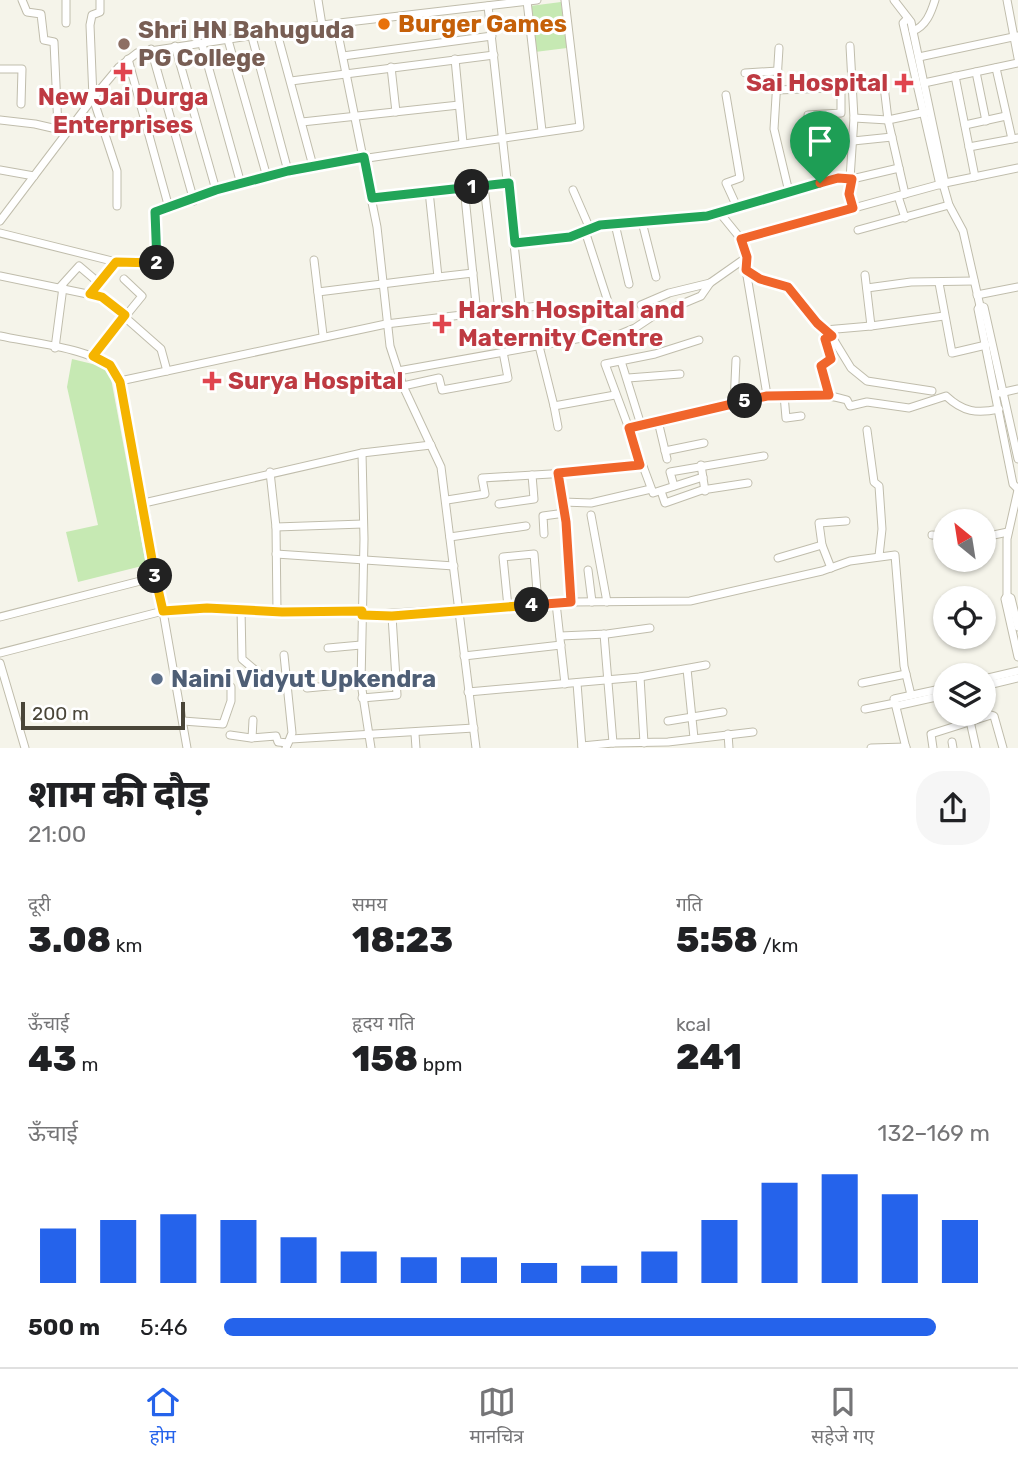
<!DOCTYPE html>
<html lang="hi">
<meta charset="utf-8">
<style>
body{margin:0;font-family:Rubik,"Noto Sans Devanagari",sans-serif;background:#f6f6f6;color:#202124;height:100vh;display:flex;flex-direction:column;font-size:26px;white-space:nowrap}
*{box-sizing:border-box;margin:0}
p{font-size:23px;color:#757577}
.icon{flex:none;width:38px;height:38px;fill:none;stroke:currentColor;stroke-width:2;stroke-linecap:round;stroke-linejoin:round}
.map{position:relative;height:748px;overflow:hidden}
.sheet{display:flex;flex-direction:column;background:#fff;flex:1}
.sheet>*{flex:none}
.needle{width:46px;rotate:330deg}
.controls{position:absolute;left:933px;top:509px;display:grid;gap:14px}
.controls a{display:grid;place-items:center;width:63px;height:63px;border-radius:50%;background:#fff;box-shadow:0 2px 5px #0004;font-size:35px}
.scale{position:absolute;left:21px;bottom:18px;width:164px;box-sizing:border-box;padding-left:7px;border:4px solid #494538;border-top:0;font-size:19px;line-height:24px;white-space:nowrap;color:#494538;-webkit-text-stroke:5px #fff;paint-order:stroke}
.pin{position:absolute;display:grid;place-items:center;width:60px;height:60px;color:#fff;margin:-72px -30px;border-radius:50% 50% 50% 0;rotate:-45deg;box-shadow:0 0 7px #0007}
.pin .icon{rotate:45deg}
.km{position:absolute;width:35px;height:35px;margin:-18px;border-radius:50%;background:#222;color:#fff;font-size:19px;line-height:35px;text-align:center}
.round{display:grid;place-items:center;flex:none;width:74px;height:74px;border-radius:28px;background:#f6f6f6}
.head{display:flex;align-items:center;justify-content:space-between;height:119px;padding:0 28px}
h1{font-size:38px;font-weight:800;line-height:52px}
.stats{display:grid;grid-template-columns:repeat(3,1fr);gap:10px;height:119px;padding:7px 28px}
.stats div{display:grid;align-content:center}
.stats b{font-size:35px;font-weight:800}
.stats small{font-size:19px;font-weight:400}
.stats p{font-size:19px}
.chart{height:196px;padding:14px 28px}
.chart p{display:flex;justify-content:space-between}
.chart svg{width:100%;height:126px;margin-top:7px;stroke:#2563eb;stroke-width:6}
ul{padding:0 28px;list-style:none;font-size:23px}
li{display:grid;grid-template-columns:112px 84px 1fr;align-items:center;height:52px}
li i{height:18px;border-radius:9px;background:#2563eb}
.menu{display:flex;justify-content:space-around;align-items:center;height:98px;border-top:2px solid #e0e0e0;background:#fff;font-size:19px;color:#757577}
.menu a{display:grid;justify-items:center;gap:4px}
.menu .on{color:#2563eb}
.map>svg:first-child{display:block}
.green{fill:#c6e9b3}
.lines{fill:none;stroke-linecap:round;stroke-linejoin:round}
.minor-casing{stroke:#c0bdac;stroke-width:9}
.minor{stroke:#fff;stroke-width:7}
.split-1-casing{stroke:#fff;stroke-width:14}
.split-2-casing{stroke:#fff;stroke-width:14}
.split-3-casing{stroke:#fff;stroke-width:14}
.split-4-casing{stroke:#fff;stroke-width:14}
.split-5-casing{stroke:#fff;stroke-width:14}
.split-6-casing{stroke:#fff;stroke-width:14}
.split-1{stroke:#22a559;stroke-width:9}
.split-2{stroke:#22a559;stroke-width:9}
.split-3{stroke:#f5b400;stroke-width:9}
.split-4{stroke:#f5b400;stroke-width:9}
.split-5{stroke:#f0652b;stroke-width:9}
.split-6{stroke:#f0652b;stroke-width:9}
.food-dot{fill:#e8710a;stroke:#fff;stroke-width:2.5}
.education-dot{fill:#8d6e63;stroke:#fff;stroke-width:2.5}
.health-dot{fill:#e0444e;stroke:#fff;stroke-width:2.5}
.service-dot{fill:#5c6f8a;stroke:#fff;stroke-width:2.5}
.labels{text-anchor:middle;dominant-baseline:central;stroke-width:6;stroke-linejoin:round;paint-order:stroke}
.food-label{font-size:24px;font-weight:bold;fill:#c56008;stroke:#fff;text-anchor:start}
.education-label{font-size:24px;font-weight:bold;fill:#785e54;stroke:#fff;text-anchor:start}
.health-label{font-size:24px;font-weight:bold;fill:#be3a42;stroke:#fff;text-anchor:start}
.service-label{font-size:24px;font-weight:bold;fill:#4e5e75;stroke:#fff;text-anchor:start}
</style>
<div class="map">
<svg width="1018" height="748" viewBox="0 0 1018 748">
<rect width="100%" height="100%" fill="#f5f4ea"/>
<g class="green">
<polygon points="561,2 567,48 535,52 530,6"/>
<polygon points="72,359 109,368 146,565 78,582 66,532 98,525 67,387"/>
</g>
<g class="lines">
<g class="minor-casing">
<g id="minor">
<polyline points="22,0 27,12 41,14 44,40 54,42 58,128"/>
<polyline points="100,0 100,12 92,15 90,25 93,98 117,171 117,206"/>
<polyline points="318,0 322,25"/>
<polyline points="894,0 911,22 945,183"/>
<polyline points="1007,0 1018,58"/>
<polyline points="527,1 542,131"/>
<polyline points="907,19 903,23 940,185"/>
<polyline points="66,23 66,0"/>
<polyline points="336,24 377,227 390,346 403,386 441,467 476,748"/>
<path d="M913,31C926,26 931,13 935,0"/>
<polyline points="252,37 288,171"/>
<polyline points="228,40 267,177"/>
<polyline points="202,44 241,184"/>
<polyline points="175,46 216,190"/>
<polyline points="850,46 854,118 849,194 853,207"/>
<polyline points="779,48 774,129 789,192"/>
<polyline points="151,49 194,201"/>
<polyline points="343,56 492,36"/>
<polyline points="919,57 1018,36"/>
<polyline points="128,59 169,208 216,190 313,166 277,33"/>
<polyline points="455,59 463,143"/>
<polyline points="391,67 396,112"/>
<polyline points="996,68 1012,139"/>
<polyline points="0,69 22,69 21,104"/>
<polyline points="976,72 986,121"/>
<polyline points="745,73 778,71"/>
<polyline points="955,76 975,177"/>
<polyline points="291,81 494,55"/>
<polyline points="924,83 1018,63"/>
<polyline points="777,90 884,86 888,120 905,194"/>
<polyline points="726,95 740,178 726,183 737,207"/>
<polyline points="808,115 841,113 841,88"/>
<polyline points="854,118 888,120 926,112"/>
<polyline points="0,120 35,124 61,130"/>
<polyline points="302,122 459,105"/>
<polyline points="965,125 1006,116"/>
<polyline points="815,129 820,183"/>
<polyline points="853,141 892,137"/>
<polyline points="969,147 1018,138"/>
<polyline points="313,166 580,127 565,0"/>
<polyline points="0,170 34,176"/>
<polyline points="943,184 949,205 963,231 980,306"/>
<polyline points="573,190 590,229"/>
<polyline points="898,196 905,218"/>
<polyline points="372,198 464,187"/>
<polyline points="719,212 741,239"/>
<polyline points="0,221 93,98 119,67 137,53 322,25 537,0"/>
<polyline points="642,222 656,277"/>
<polyline points="615,224 629,284"/>
<polyline points="858,230 949,205"/>
<polyline points="585,231 612,314"/>
<polyline points="0,233 116,262 158,263 155,212 169,208"/>
<polyline points="515,243 570,237 601,225 707,216 838,178 852,179 899,168"/>
<polyline points="314,260 323,335"/>
<polyline points="746,270 760,279 788,287 825,330 871,326"/>
<polyline points="865,275 871,326 944,316"/>
<polyline points="0,276 102,297 161,349 167,371"/>
<polyline points="438,277 473,273"/>
<polyline points="939,283 952,353 986,345"/>
<polyline points="60,287 79,266 99,283"/>
<polyline points="867,288 911,282 974,281"/>
<polyline points="318,292 438,277 429,191"/>
<polyline points="90,294 116,262"/>
<polyline points="977,295 1018,287"/>
<polyline points="641,305 669,293 710,283 747,257"/>
<polyline points="980,306 978,309 1013,484 1018,489"/>
<polyline points="980,306 984,307 1018,459"/>
<polyline points="521,308 547,305"/>
<polyline points="499,311 484,186 509,183"/>
<polyline points="477,314 464,187 484,186"/>
<polyline points="829,332 851,368 867,381 932,391"/>
<path d="M0,336C31,343 98,348 116,373L144,503L187,748"/>
<polyline points="699,340 655,354 605,364 653,493 703,477"/>
<polyline points="539,346 554,406 615,395"/>
<polyline points="55,348 63,287"/>
<polyline points="93,356 142,296 124,279"/>
<polyline points="621,361 641,425 629,428"/>
<polyline points="398,371 599,335 618,335 635,328 653,316 701,296 710,283"/>
<polyline points="628,378 680,374"/>
<polyline points="120,381 386,324 521,308 488,6"/>
<polyline points="403,386 439,378 442,390 508,378 503,352"/>
<polyline points="1000,393 1018,389"/>
<polyline points="767,395 746,270 747,257 741,239 945,183 1018,168"/>
<polyline points="784,395 786,418 801,416"/>
<polyline points="829,395 821,366 831,359 825,339 832,336"/>
<polyline points="734,404 736,360"/>
<polyline points="554,406 558,427"/>
<polyline points="658,421 667,459"/>
<path d="M641,425C706,410 781,381 847,400L850,406L867,402L909,408L946,396C963,412 977,414 999,409"/>
<polyline points="867,430 874,482 879,486 882,529 879,556"/>
<polyline points="665,451 704,443"/>
<polyline points="362,453 364,539 361,683 371,748"/>
<polyline points="701,465 705,491"/>
<polyline points="270,472 276,527 277,612"/>
<polyline points="558,473 566,522 571,602"/>
<polyline points="674,486 670,472 764,456"/>
<polyline points="1018,490 1007,539 1007,596 1005,599 1018,657"/>
<polyline points="661,491 665,503 702,490 748,483"/>
<polyline points="447,500 485,494 482,478 585,472 640,465"/>
<polyline points="563,502 591,503 651,489"/>
<polyline points="144,503 362,453 431,445"/>
<polyline points="499,504 534,499 532,475"/>
<polyline points="591,515 607,602"/>
<polyline points="276,527 363,524"/>
<polyline points="544,534 543,516 565,513"/>
<polyline points="932,535 945,536"/>
<polyline points="450,537 526,526"/>
<polyline points="984,537 1008,532"/>
<polyline points="276,554 454,566"/>
<polyline points="778,558 822,545"/>
<polyline points="831,568 822,545 819,523 846,521"/>
<polyline points="588,570 592,602"/>
<polyline points="1007,596 1011,598 1018,627"/>
<polyline points="556,603 565,684"/>
<polyline points="508,607 503,557 534,554 538,604"/>
<polyline points="241,609 242,659 262,676 287,679"/>
<polyline points="362,615 571,602 690,601 822,571 850,561 895,555 904,666 911,695"/>
<polyline points="0,617 156,577"/>
<polyline points="604,634 613,743 668,742 753,732"/>
<polyline points="560,636 607,634 650,628"/>
<polyline points="328,648 361,645"/>
<polyline points="0,653 163,611 207,608 282,612 362,611"/>
<polyline points="284,655 292,733 286,748"/>
<polyline points="464,656 561,645"/>
<polyline points="0,663 25,748"/>
<polyline points="687,669 694,738"/>
<polyline points="640,677 644,743"/>
<polyline points="984,679 1018,671"/>
<polyline points="577,683 582,748"/>
<polyline points="862,683 906,674"/>
<polyline points="984,686 1018,678"/>
<polyline points="307,688 361,683"/>
<polyline points="468,692 640,677 706,665"/>
<polyline points="362,698 397,695 392,616"/>
<polyline points="896,706 945,695"/>
<polyline points="865,709 895,703"/>
<polyline points="183,721 223,724 231,701 231,687"/>
<polyline points="668,721 723,712"/>
<polyline points="970,721 976,748"/>
<polyline points="415,734 416,748"/>
<polyline points="728,734 729,748"/>
<polyline points="230,735 251,738 276,736 278,742 288,743"/>
<polyline points="252,738 253,720"/>
<polyline points="291,739 474,728"/>
<polyline points="952,742 953,748"/>
<polyline points="582,746 613,743"/>
<polyline points="871,748 906,747"/>
<polyline points="906,748 894,699 945,688"/>
<polyline points="933,748 931,734 991,715 994,716 1003,748"/>
</g>
</g>
<use href="#minor" class="minor"/>
</g>
<g class="lines">
<g class="split-1-casing">
<polyline id="split-1" points="472,187 509,183 515,243 570,237 600,225 707,216 820,183"/>
</g>
<g class="split-2-casing">
<polyline id="split-2" points="157,263 155,212 216,190 288,171 364,157 372,198 472,187"/>
</g>
<g class="split-3-casing">
<polyline id="split-3" points="155,576 120,382 110,365 93,356 125,315 102,297 90,294 116,262 157,263"/>
</g>
<g class="split-4-casing">
<polyline id="split-4" points="155,576 163,611 207,608 282,612 362,611 362,615 392,616 532,605"/>
</g>
<g class="split-5-casing">
<polyline id="split-5" points="532,605 571,602 566,522 558,473 640,465 629,428 745,401"/>
</g>
<g class="split-6-casing">
<polyline id="split-6" points="745,401 767,396 829,395 821,366 831,359 825,339 832,336 817,323 788,287 760,279 746,270 747,257 741,239 853,208 849,194 852,179 838,178 820,183"/>
</g>
<use href="#split-1" class="split-1"/>
<use href="#split-2" class="split-2"/>
<use href="#split-3" class="split-3"/>
<use href="#split-4" class="split-4"/>
<use href="#split-5" class="split-5"/>
<use href="#split-6" class="split-6"/>
</g>
<circle class="food-dot" cx="384" cy="24" r="7"/>
<circle class="education-dot" cx="124" cy="44" r="7"/>
<g class="health-dot">
<path d="M119.5 61.5h7v7h7v7h-7v7h-7v-7h-7v-7h7z"/>
<path d="M900.5 72.5h7v7h7v7h-7v7h-7v-7h-7v-7h7z"/>
<path d="M438.5 313.5h7v7h7v7h-7v7h-7v-7h-7v-7h7z"/>
<path d="M208.5 370.5h7v7h7v7h-7v7h-7v-7h-7v-7h7z"/>
</g>
<circle class="service-dot" cx="157" cy="679" r="7"/>
<g class="labels">
<g class="food-label">
<text x="398" y="24">Burger Games</text>
</g>
<g class="education-label">
<text x="138" y="30">Shri HN Bahuguda<tspan x="138" dy="28">PG College</tspan></text>
</g>
<g class="health-label">
<text x="888" y="83" text-anchor="end">Sai Hospital</text>
<text x="123" y="97" text-anchor="middle">New Jai Durga<tspan x="123" dy="28">Enterprises</tspan></text>
<text x="458" y="310">Harsh Hospital and<tspan x="458" dy="28">Maternity Centre</tspan></text>
<text x="228" y="381">Surya Hospital</text>
</g>
<g class="service-label">
<text x="171" y="679">Naini Vidyut Upkendra</text>
</g>
</g>
</svg>
<div class="controls">
<a><svg class="needle" viewBox="-14 -14 28 28"><path d="M0-13l5 13h-10z" fill="#e53935"/><path d="M0 13l5-13h-10z" fill="#757577"/></svg></a>
<a><svg class="icon" aria-label="locate" viewBox="0 0 24 24"><circle cx="12" cy="12" r="6"/><path d="M12 2v4M12 18v4M2 12h4M18 12h4"/></svg></a>
<a><svg class="icon" aria-label="layers" viewBox="0 0 24 24"><path d="M12 4l9 5-9 5-9-5zM3 14l9 5 9-5"/></svg></a>
</div>
<div class="scale">200 m</div>
<div class="pin" style="left:820px;top:183px;background:#1e9e55"><svg class="icon" aria-label="arrive" viewBox="0 0 24 24"><path d="M6 21V4h12l-3 4 3 4H6"/></svg></div>
<b class="km" style="left:472px;top:187px">1</b>
<b class="km" style="left:157px;top:263px">2</b>
<b class="km" style="left:155px;top:576px">3</b>
<b class="km" style="left:532px;top:605px">4</b>
<b class="km" style="left:745px;top:401px">5</b>
</div>
<section class="sheet">
<div class="head"><div><h1>शाम की दौड़</h1><p>21:00</p></div><a class="round"><svg class="icon" aria-label="share" viewBox="0 0 24 24"><path d="M12 15V3M7 8l5-5 5 5M5 13v7h14v-7"/></svg></a></div>
<div class="stats">
<div><p>दूरी</p><b>3.08<small> km</small></b></div>
<div><p>समय</p><b>18:23</b></div>
<div><p>गति</p><b>5:58<small> /km</small></b></div>
</div>
<div class="stats">
<div><p>ऊँचाई</p><b>43<small> m</small></b></div>
<div><p>हृदय गति</p><b>158<small> bpm</small></b></div>
<div><p>kcal</p><b>241</b></div>
</div>
<div class="chart"><p><span>ऊँचाई</span>132–169 m</p>
<svg viewBox="0 0 160 44" preserveAspectRatio="none"><path d="M5 44V25M15 44V22M25 44V20M35 44V22M45 44V28M55 44V33M65 44V35M75 44V35M85 44V37M95 44V38M105 44V33M115 44V22M125 44V9M135 44V6M145 44V13M155 44V22"/></svg>
</div>
<ul>
<li><b>500 m</b>5:46<i style="width:93%"></i></li>
</ul>
</section>
<nav class="menu">
<a class="on"><svg class="icon" aria-label="home" viewBox="0 0 24 24"><path d="M3 11l9-7 9 7M6 9v11h12V9"/></svg>होम</a>
<a><svg class="icon" aria-label="map" viewBox="0 0 24 24"><path d="M3 6l6-2 6 2 6-2v14l-6 2-6-2-6 2zM9 4v14M15 6v14"/></svg>मानचित्र</a>
<a><svg class="icon" aria-label="saved" viewBox="0 0 24 24"><path d="M7 4h10v16l-5-4-5 4z"/></svg>सहेजे गए</a>
</nav>
